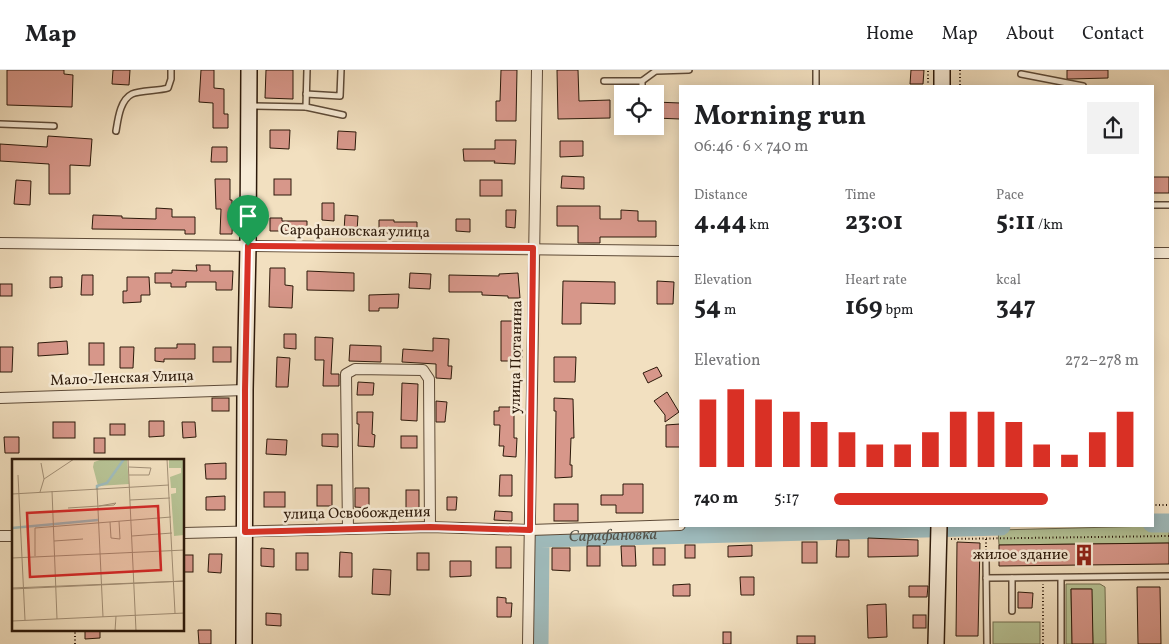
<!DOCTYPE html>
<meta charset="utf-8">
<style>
body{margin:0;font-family:Vollkorn,serif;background:#f2f2f2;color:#202124;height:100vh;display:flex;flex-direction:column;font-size:19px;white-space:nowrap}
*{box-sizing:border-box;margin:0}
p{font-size:16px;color:#757577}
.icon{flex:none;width:28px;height:28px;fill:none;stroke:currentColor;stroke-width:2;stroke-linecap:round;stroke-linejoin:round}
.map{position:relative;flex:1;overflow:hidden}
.panel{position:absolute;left:679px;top:15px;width:475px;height:442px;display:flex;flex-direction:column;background:#fff;border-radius:0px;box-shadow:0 2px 12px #0003}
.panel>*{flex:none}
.buttons{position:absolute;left:614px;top:15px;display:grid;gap:10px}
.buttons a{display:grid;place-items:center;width:50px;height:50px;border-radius:0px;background:#fff;box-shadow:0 2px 12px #0003;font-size:25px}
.pin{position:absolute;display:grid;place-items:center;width:42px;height:42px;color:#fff;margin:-51px -21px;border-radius:50% 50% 50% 0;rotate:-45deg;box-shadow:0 0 5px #0007}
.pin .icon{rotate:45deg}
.round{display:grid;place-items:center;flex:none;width:52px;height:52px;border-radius:0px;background:#f2f2f2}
.overview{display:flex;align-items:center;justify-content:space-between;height:85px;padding:0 15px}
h1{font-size:28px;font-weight:700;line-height:38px}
.stats{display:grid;grid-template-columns:repeat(3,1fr);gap:8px;height:85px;padding:5px 15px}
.stats div{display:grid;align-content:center}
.stats b{font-size:25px;font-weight:700}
.stats small{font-size:14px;font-weight:400}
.stats p{font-size:14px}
.chart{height:140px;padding:10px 15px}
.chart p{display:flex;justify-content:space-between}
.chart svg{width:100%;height:90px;margin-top:5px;stroke:#d93025;stroke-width:6}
ul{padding:0 15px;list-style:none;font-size:16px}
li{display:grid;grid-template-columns:80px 60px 1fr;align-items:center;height:38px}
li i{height:12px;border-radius:6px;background:#d93025}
header{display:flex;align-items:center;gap:30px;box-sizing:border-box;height:70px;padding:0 25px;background:#fff;border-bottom:1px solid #e0e0e0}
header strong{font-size:24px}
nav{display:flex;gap:28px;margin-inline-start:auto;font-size:18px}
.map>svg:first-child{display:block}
.green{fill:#b7c395;stroke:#726e50}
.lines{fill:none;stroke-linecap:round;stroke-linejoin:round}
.river{stroke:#9fbbbc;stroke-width:19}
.building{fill:#d7978a;stroke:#2c190a}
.lane-casing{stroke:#5e4b38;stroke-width:8}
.street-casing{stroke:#5e4b38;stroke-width:12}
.secondary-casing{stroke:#2c190a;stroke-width:18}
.path{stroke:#2c190a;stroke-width:2;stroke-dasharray:1 2.5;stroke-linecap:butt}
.lane{stroke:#f7ebd6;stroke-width:5}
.street{stroke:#f7ebd6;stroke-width:10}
.secondary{stroke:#f7ebd6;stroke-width:15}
.route-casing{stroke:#fff;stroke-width:10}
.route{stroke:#d93025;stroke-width:6}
.labels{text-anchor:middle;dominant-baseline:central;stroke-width:5;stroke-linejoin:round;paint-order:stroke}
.street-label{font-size:15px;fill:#2c190a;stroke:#f7ebd6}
.poi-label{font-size:15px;fill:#2c190a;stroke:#f7ebd6;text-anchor:end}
.water-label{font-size:16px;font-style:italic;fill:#545248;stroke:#f7ebd6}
.inset-river{fill:none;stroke:#9fbbbc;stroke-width:2.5}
.inset-road{fill:none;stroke:#a39077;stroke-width:1}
.view{fill:#d62828;fill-opacity:0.15;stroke:#d62828;stroke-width:2.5}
.inset-edge{fill:none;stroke:#2c190a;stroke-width:2.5}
</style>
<header>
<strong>Map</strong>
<nav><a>Home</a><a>Map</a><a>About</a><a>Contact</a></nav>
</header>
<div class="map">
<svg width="1169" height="574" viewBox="0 0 1169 574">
<rect width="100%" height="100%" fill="#f2e0c0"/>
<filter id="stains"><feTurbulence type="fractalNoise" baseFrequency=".004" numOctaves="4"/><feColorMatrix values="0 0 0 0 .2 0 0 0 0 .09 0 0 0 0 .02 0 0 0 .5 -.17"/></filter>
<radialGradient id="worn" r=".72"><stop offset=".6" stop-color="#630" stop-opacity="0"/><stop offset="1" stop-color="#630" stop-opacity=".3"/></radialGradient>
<g class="green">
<polygon points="1169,454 1169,473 999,475 998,460 1152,456 1153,455"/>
<polygon points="1066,514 1100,514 1105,517 1106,574 1093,574 1091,519 1071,519 1072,574 1066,574"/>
<rect x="993" y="552" width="47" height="22"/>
</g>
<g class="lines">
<g class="river">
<polyline points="1152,453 1169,453"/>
<path id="s1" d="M539,574L540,468L1001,456"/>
</g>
</g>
<g class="building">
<polygon points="7,0 64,0 64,4 73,5 72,37 7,35"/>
<polygon points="113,0 130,0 129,15 112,14"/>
<polygon points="201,0 214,0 214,18 224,19 224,44 228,44 228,58 213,58 213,33 199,32"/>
<polygon points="266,0 293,0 293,29 265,28"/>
<polygon points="501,0 517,0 516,51 496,51 496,31 500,31"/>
<polygon points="557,0 578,0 579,31 610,30 610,48 558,49"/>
<polygon points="911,0 924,0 923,14 910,14"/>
<polygon points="1067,0 1108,0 1108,8 1070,9 1067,9"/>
<polygon points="655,32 680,33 680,49 655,48"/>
<polygon points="270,60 290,60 289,79 270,78"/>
<polygon points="338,61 356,62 355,80 337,79"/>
<polygon points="48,66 92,69 90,96 70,95 70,124 49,124 49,94 0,91 0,74 47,77"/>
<polygon points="495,70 516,70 515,94 494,93 495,91 464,91 463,79 495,79"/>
<polygon points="560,71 583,71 583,86 560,87"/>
<polygon points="212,77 227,77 227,92 211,92"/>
<polygon points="562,106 584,107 584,119 561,118"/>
<rect x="1152" y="107" width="17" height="16"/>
<polygon points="215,109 230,109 230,130 232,130 232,141 233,141 232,164 220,164 221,139 216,139"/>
<rect x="274" y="109" width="17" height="16"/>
<polygon points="16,110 31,111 30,135 14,134"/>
<rect x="480" y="110" width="22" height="16"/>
<polygon points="322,133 334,133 334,151 322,150"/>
<polygon points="557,136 600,136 600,149 621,149 621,140 638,141 638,151 656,151 656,167 600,167 600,173 578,173 578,156 557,156"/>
<polygon points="156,138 172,139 172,147 195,147 195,164 185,164 185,160 92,159 93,145 122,146 122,148 156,149"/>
<polygon points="506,140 516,140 515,158 506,157"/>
<polygon points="345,145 358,146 357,161 344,161"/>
<polygon points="270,148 282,148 282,151 307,151 307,164 293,164 293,161 270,161"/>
<polygon points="456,149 470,149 470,162 456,161"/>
<polygon points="379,150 394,150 394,152 417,152 417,166 399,166 399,163 379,163"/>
<polygon points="196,195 210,195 210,201 233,201 232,220 216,220 216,212 186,212 186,217 171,217 171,213 155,213 155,203 172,203 172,200 197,201"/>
<polygon points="270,198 285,198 285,215 293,216 292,238 269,237"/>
<polygon points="307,201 354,203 354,221 307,220"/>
<polygon points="410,203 431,204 430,219 409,218"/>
<polygon points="518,203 520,228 508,228 508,226 482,225 482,222 449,222 449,205 499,206 499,204"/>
<polygon points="82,205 93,205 93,225 81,225"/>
<polygon points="50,207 62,207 62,217 50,218"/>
<polygon points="127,207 149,207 150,225 141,225 141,232 123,233 123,221 127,221"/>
<polygon points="563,211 615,212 615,234 581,233 581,254 562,254"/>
<polygon points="657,211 674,212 673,234 657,234"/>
<rect x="0" y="214" width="12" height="12"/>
<polygon points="399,224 398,238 379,238 379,241 369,241 369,225"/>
<polygon points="501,251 514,251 514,276 522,276 522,291 501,291"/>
<polygon points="284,264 296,264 296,279 284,278"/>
<polygon points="315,267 333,268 331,304 339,304 339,316 323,316 324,290 315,290"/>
<polygon points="433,268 449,269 448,296 452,296 451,309 436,308 436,294 402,292 403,279 433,281"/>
<polygon points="67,271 68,284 38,286 38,273"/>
<rect x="89" y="273" width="15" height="22"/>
<polygon points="177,274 195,274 195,289 164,289 164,292 155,291 155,278 177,278"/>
<polygon points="350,275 381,276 381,292 349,291"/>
<polygon points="0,277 13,277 12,302 0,302"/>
<polygon points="120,277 134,277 133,298 120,298"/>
<rect x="213" y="277" width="18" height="15"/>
<polygon points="277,287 290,288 288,317 276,317"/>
<polygon points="554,287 576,287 575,312 554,312"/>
<polygon points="657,297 662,306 648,313 643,303"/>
<polygon points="358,312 374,313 373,325 357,325"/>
<polygon points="402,313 418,314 417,351 401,350"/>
<polygon points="667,322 679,342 665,352 665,345 654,331"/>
<rect x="212" y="328" width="17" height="13"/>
<polygon points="554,328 573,329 574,368 571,368 570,395 572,395 572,407 555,408 556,341 554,341"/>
<polygon points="436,331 447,332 445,352 436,352"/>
<polygon points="499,337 514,337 514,368 517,368 516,387 503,386 504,376 499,376 500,355 494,355 494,341 499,341"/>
<polygon points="357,342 373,342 372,364 375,365 374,377 358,376 359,354 357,354"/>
<polygon points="149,351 164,351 164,366 149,367"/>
<rect x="53" y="352" width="22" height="16"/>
<polygon points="182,352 195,352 196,367 183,368"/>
<rect x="110" y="354" width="15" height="11"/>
<polygon points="680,354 680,377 666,377 666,355"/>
<polygon points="322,364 338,364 338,377 322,376"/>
<rect x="401" y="366" width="16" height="12"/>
<polygon points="4,367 19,367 19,383 5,383"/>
<rect x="94" y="368" width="11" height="15"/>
<polygon points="267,369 287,370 286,385 266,384"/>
<polygon points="226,393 226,409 206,409 205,394"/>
<polygon points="500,405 512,405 512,426 499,426"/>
<polygon points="623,414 643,414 643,443 616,443 616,435 601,435 601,425 623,425"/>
<rect x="317" y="415" width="15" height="21"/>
<polygon points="355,418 369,418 369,438 355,437"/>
<rect x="406" y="420" width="13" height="18"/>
<rect x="264" y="422" width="21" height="15"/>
<polygon points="225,426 225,440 206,440 206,427"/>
<polygon points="447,427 457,427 456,440 447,440"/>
<rect x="554" y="434" width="24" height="17"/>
<polygon points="495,441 512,442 512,451 494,450"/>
<polygon points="868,468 918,470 918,486 868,487"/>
<polygon points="837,470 849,470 849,487 836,487"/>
<rect x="802" y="472" width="15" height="21"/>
<polygon points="957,472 980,473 978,566 956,566"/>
<polygon points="1169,473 1169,494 999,496 999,475"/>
<rect x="685" y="475" width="10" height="13"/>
<polygon points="752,475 752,486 728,487 728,476"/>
<rect x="587" y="476" width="13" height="20"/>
<polygon points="621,476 635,476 636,496 622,496"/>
<rect x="496" y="477" width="15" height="21"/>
<polygon points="261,478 274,479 274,497 261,496"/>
<polygon points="552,478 570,478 570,501 552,500"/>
<rect x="653" y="478" width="12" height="17"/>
<polygon points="340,482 352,483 352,507 339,507"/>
<rect x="296" y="483" width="12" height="17"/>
<rect x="417" y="483" width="12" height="17"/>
<polygon points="209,484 222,484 221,503 208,502"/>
<rect x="184" y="485" width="9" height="17"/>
<polygon points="450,491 471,491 471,506 450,507"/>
<polygon points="373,499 391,500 390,525 372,524"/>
<polygon points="740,507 754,507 754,525 741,525"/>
<polygon points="690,514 690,526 673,526 673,515"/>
<polygon points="909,516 928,516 927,527 909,527"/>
<polygon points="1137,517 1160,517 1161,574 1138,574"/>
<polygon points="1071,519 1092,519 1093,574 1072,574"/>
<polygon points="1018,522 1033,523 1032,538 1018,538"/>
<polygon points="497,527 506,528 506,533 512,533 511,547 497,547"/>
<polygon points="886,534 887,567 868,568 867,535"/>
<polygon points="266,543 281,544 281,556 266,555"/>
<rect x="913" y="545" width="13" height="13"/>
<polygon points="85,560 100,560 100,568 85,569"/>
<polygon points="198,560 211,560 211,574 199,574"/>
<rect x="723" y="562" width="8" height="12"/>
<rect x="797" y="566" width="18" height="8"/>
</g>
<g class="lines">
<g class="lane-casing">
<g id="lane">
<polyline points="657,1 689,0"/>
<polyline points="1021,4 1083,16"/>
<polyline points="604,11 642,11"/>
<polyline points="816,16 816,0"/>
<polyline points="306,24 340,26 341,0"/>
<polyline points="642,24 642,11 657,0"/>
<polyline points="251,36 306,37 307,0"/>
<polyline points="306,37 343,45"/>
<polyline points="0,54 54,56"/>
<path d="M116,61C118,49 120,30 132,24C140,20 159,21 168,18L171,9V0"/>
<polyline points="1152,135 1169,135"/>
<polyline points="986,491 987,574"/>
<polyline points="986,508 1169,506"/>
<polyline points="1012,508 1012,541"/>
<polyline points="1061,574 1061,508"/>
</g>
</g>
<g class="street-casing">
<g id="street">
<polyline points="0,173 680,181"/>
<polyline points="1152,183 1169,183"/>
<polyline points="0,328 245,320"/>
<polyline points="348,459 346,304 355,299 423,300 429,309 430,457"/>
<polyline points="184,463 430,457 530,460 680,455"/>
<polyline points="0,466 14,466"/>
<polyline points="528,574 537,0"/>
</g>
</g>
<g class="secondary-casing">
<g id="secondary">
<polyline points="942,16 942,0"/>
<polyline points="244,574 245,320 248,176 249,0"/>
<polyline points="936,574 939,456"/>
</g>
</g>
<g class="path">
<polyline points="960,0 960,16"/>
<polyline points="928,16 928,0"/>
<polyline points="1152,435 1169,435"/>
<polyline points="951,469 1169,466"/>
<polyline points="986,484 986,469"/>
<polyline points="75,574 75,560"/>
<polyline points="1043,574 1043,514"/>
</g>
<use href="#lane" class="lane"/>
<use href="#street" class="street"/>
<use href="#secondary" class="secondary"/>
</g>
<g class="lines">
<g class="route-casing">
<polygon id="route" points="248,176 533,178 530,460 430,457 245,462 245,320"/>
</g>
<use href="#route" class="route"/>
</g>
<defs>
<g id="building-bare" transform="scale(1.725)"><path d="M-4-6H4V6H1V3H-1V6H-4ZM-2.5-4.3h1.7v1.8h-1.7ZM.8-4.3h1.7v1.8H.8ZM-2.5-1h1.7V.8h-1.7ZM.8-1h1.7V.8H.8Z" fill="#8f2418" stroke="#f7ebd6" stroke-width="2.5" paint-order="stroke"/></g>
</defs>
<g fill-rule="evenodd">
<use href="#building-bare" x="1084" y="485"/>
</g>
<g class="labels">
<g class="street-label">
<text transform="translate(355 162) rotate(1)">Сарафановская улица</text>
<text transform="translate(517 287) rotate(-89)">улица Потанина</text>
<text transform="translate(122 309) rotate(-2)">Мало-Ленская Улица</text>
<text transform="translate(357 444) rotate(-1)">улица Освобождения</text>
</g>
<g class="poi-label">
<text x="1068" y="485">жилое здание</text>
</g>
<g class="water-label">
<text stroke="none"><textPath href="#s1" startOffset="179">Сарафановка</textPath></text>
</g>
</g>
<g transform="translate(12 389)">
<rect width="172" height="172" fill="#f2e0c0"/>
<path d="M91,0H115L117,25L86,27L81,8L82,3ZM157,0H172V76L162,77L159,35L164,34V29H159L158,18L169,14V9H157Z" fill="#b7c395"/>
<path class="inset-river" d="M85,31V27L95,24L112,0M0,69L86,61"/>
<path class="inset-road" d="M116,0L124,172M155,0L163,154M29,4L32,20M117,8L139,9L137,16H117M6,16L13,161M85,29L91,158M40,32L45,160M28,33L32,20L62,0M0,35L157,26M118,41L158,39M56,49L87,47L102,46L104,44L87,47M98,63L99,79L108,80L107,62M120,77L160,74M42,82L71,80M23,97V69L159,58M0,99L173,91M0,129L173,122M0,130L173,122M0,162L173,154M103,172L104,157"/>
<path class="view" d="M146,47L149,111L18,118L15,54Z"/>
<rect width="172" height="172" class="inset-edge"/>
</g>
<rect width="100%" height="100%" filter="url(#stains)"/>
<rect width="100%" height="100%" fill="url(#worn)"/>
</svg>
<div class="buttons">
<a><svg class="icon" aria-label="locate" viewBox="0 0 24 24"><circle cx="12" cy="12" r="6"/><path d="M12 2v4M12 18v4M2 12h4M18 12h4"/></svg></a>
</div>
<div class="pin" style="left:248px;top:176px;background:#1e9e55"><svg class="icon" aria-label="arrive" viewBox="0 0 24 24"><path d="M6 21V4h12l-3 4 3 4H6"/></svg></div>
<section class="panel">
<div class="overview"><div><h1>Morning run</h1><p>06:46 · 6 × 740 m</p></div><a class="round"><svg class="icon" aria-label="share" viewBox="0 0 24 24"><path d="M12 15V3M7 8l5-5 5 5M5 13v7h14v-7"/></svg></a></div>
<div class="stats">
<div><p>Distance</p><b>4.44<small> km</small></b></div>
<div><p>Time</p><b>23:01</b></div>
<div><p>Pace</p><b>5:11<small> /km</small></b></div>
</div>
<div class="stats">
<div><p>Elevation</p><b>54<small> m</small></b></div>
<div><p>Heart rate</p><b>169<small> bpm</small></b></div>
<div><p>kcal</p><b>347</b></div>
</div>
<div class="chart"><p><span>Elevation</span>272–278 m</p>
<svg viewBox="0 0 160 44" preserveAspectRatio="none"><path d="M5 44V11M15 44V6M25 44V11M35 44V17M45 44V22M55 44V27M65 44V33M75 44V33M85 44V27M95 44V17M105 44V17M115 44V22M125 44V33M135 44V38M145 44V27M155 44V17"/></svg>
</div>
<ul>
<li><b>740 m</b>5:17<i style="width:70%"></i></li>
</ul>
</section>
</div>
